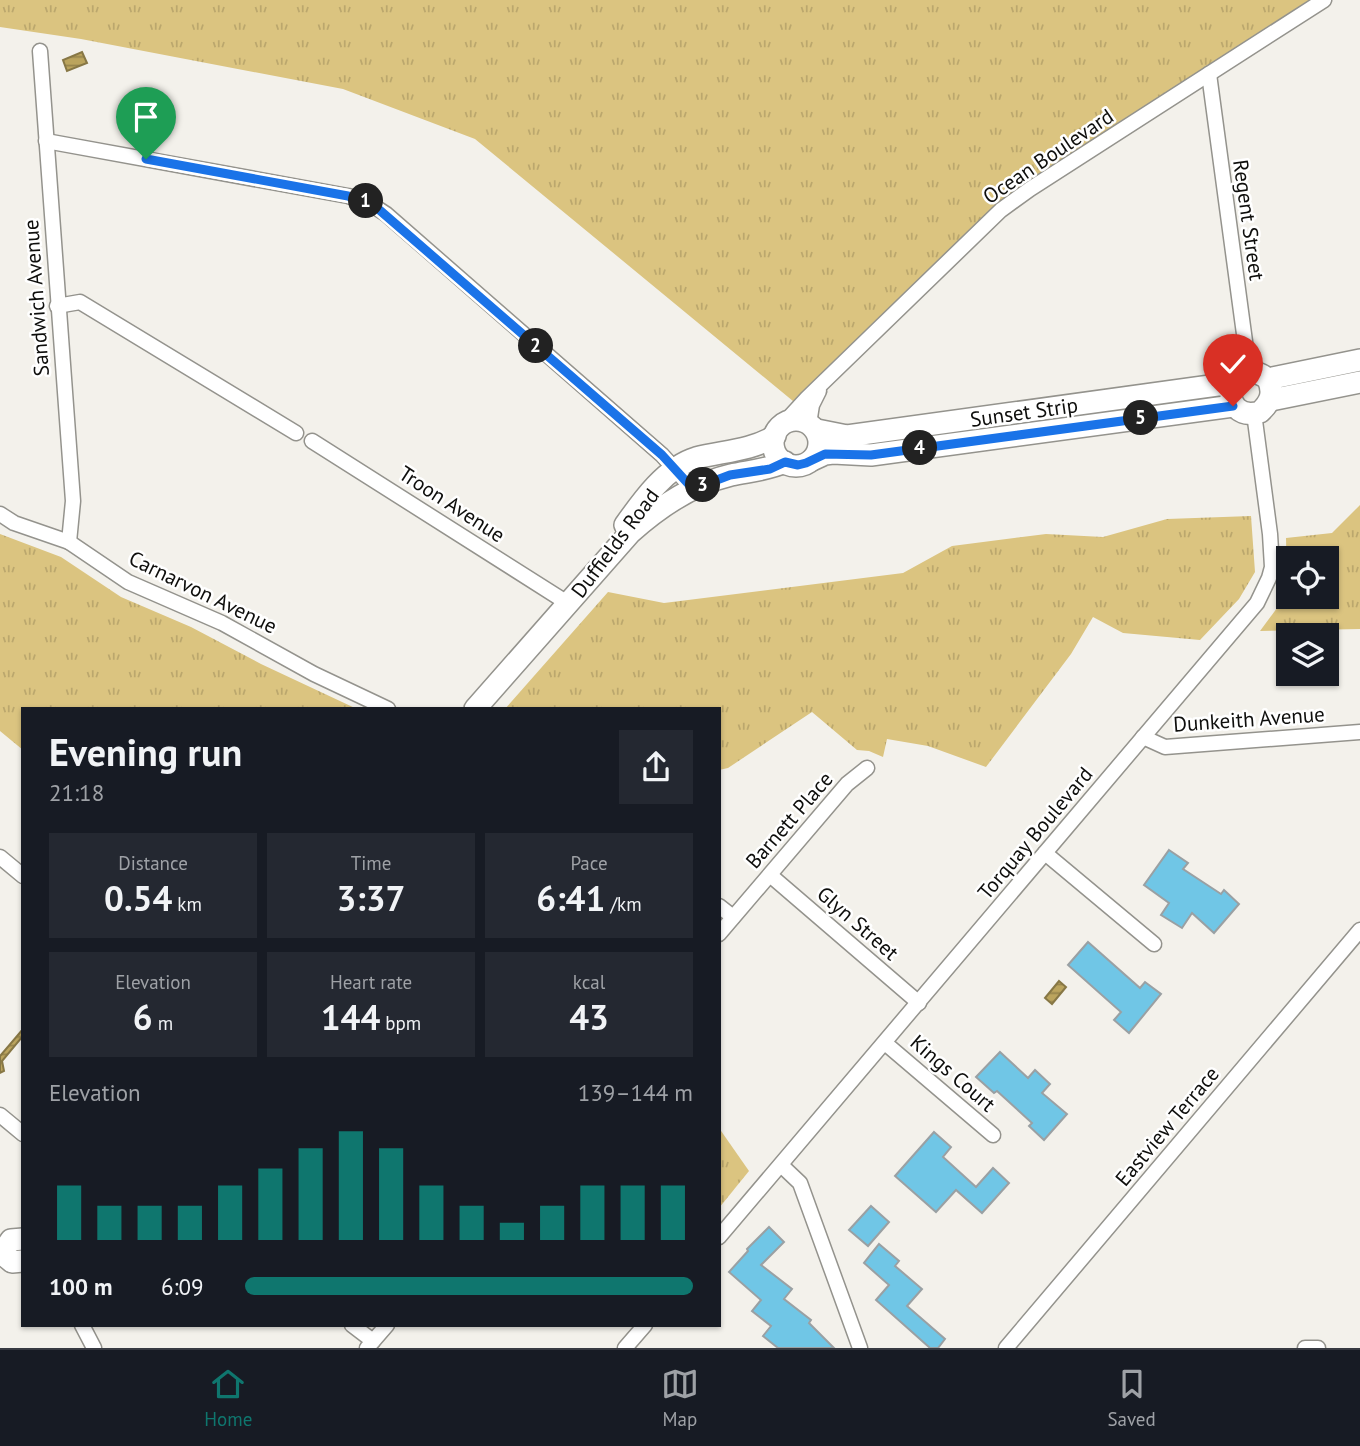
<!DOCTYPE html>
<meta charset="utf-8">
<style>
body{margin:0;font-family:"PT Sans",sans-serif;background:#242831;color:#f1f3f6;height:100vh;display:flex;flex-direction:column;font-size:26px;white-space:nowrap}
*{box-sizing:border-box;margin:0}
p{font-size:23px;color:#9ea1a6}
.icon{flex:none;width:38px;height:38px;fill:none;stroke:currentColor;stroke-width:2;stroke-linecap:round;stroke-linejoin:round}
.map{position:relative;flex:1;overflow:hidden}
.side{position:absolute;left:21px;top:707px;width:700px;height:620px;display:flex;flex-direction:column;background:#171b24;border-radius:0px;box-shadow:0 2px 5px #0004}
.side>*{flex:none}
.buttons{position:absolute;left:1276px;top:546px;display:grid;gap:14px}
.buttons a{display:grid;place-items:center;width:63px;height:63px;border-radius:0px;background:#171b24;box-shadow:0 2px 5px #0004;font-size:35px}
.pin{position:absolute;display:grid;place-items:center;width:60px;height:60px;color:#fff;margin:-72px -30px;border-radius:50% 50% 50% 0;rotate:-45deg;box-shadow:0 0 7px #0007}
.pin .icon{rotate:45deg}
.km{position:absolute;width:35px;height:35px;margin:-18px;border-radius:50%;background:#222;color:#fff;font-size:19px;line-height:35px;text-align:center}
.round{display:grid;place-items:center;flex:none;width:74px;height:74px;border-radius:0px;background:#242831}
.overview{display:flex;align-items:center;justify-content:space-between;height:119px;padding:0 28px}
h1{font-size:38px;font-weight:600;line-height:52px}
.figures{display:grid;grid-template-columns:repeat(3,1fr);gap:10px;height:119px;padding:7px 28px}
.figures div{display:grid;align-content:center;border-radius:0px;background:#242831;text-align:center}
.figures b{font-size:35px;font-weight:600}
.figures small{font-size:19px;font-weight:400}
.figures p{font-size:19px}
.chart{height:196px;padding:14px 28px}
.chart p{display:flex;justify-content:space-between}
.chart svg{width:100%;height:126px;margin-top:7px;stroke:#0f766e;stroke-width:6}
ul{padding:0 28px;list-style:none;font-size:23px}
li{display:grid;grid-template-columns:112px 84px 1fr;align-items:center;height:52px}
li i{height:18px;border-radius:9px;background:#0f766e}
.dock{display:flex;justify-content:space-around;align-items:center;height:98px;border-top:2px solid #363941;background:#171b24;font-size:19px;color:#9ea1a6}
.dock a{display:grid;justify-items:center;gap:4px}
.dock .active{color:#0f766e}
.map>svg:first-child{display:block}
.grass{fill:url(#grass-tufts);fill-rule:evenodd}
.water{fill:url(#water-rules);stroke:#877745;stroke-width:2}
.building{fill:#70c6e6;stroke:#9aa0a3;stroke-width:2}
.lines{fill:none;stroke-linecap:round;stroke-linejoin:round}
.street-casing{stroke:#94938d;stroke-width:17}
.secondary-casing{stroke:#94938d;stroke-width:24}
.street{stroke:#fff;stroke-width:14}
.secondary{stroke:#fff;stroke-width:21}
.route-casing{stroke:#fff;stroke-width:14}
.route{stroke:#1a73e8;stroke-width:9}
.labels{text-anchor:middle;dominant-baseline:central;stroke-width:5;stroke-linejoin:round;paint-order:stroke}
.street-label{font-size:21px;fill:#0e0e0c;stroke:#fff}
</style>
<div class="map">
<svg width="1360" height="1348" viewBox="0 0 1360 1348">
<defs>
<pattern id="grass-tufts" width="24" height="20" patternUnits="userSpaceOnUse" patternTransform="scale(1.75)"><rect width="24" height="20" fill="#dbc480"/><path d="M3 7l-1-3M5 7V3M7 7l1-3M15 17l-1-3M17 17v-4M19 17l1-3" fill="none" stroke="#bba76d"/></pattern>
<pattern id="water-rules" width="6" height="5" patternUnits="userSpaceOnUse" patternTransform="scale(1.75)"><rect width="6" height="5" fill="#bba45d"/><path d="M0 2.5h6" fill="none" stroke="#96844b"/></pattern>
</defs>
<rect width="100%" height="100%" fill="#f3f1eb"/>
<g class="grass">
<polygon points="0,0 1324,0 1030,189 799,406 475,139 343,89 81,39 0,27"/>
<path d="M1360,505V629L1260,631L1283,600L1287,582L1286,538L1332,533ZM1288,558H1326V597H1288Z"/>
<polygon points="1251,516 1255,572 1239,599 1200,640 1123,633 1093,617 1071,654 986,767 928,746 887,739 883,757 869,751 857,750 812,712 728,768 719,770 719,709 505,709 608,592 664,603 903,573 952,546 1046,534 1103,537 1167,519"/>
<polygon points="0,534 61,557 121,597 191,627 261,664 357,709 23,709 23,750 0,731"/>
<polygon points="719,1128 749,1171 719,1208"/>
</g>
<g class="water">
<polygon points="82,52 87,63 67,71 63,60"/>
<polygon points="1059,981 1066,987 1052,1004 1045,998"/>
<polygon points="23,1029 23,1036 2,1061 4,1071 0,1073 0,1056"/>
</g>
<g class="building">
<polygon points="1169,850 1188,863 1183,869 1221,894 1224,890 1239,904 1214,933 1192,913 1182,928 1161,915 1169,903 1144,885"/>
<polygon points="1088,942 1140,988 1145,982 1161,994 1129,1033 1114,1020 1121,1012 1068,965"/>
<polygon points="1000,1052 1028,1078 1035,1070 1050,1084 1042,1093 1067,1114 1044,1140 1029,1126 1032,1123 997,1091 994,1093 976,1077"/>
<polygon points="934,1132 951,1147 943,1157 976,1187 993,1168 1009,1183 982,1213 956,1190 936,1212 895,1176"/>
<polygon points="871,1206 889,1222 868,1246 849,1230"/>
<polygon points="769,1227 784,1242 761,1265 792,1289 784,1299 811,1320 809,1323 834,1348 778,1348 763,1336 771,1326 752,1311 761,1300 729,1272 748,1251 747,1249"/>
<polygon points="879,1244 899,1261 895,1266 922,1289 907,1306 945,1339 938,1348 930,1348 876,1300 889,1285 864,1263"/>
</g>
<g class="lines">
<g class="street-casing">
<g id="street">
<polyline points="40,51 73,501 69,542"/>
<polyline points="1209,74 1249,371"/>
<polyline points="46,141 348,196 366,201 386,214 662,455 693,489"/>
<polyline points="57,306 80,302 296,433"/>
<polyline points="784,423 807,398 1001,210 1030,189 1324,0"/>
<polyline points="809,424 812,405 819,391"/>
<polyline points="312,441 569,604"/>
<polyline points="0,514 14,523 69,542 128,582 222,623 314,674 388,709"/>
<polyline points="1143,737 1165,747 1360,732"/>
<polyline points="1045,853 1154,944"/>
<polyline points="0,857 23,876"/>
<polyline points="770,875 919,1003"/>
<polyline points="719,906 733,917"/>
<polyline points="719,934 847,784 867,768"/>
<polyline points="885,1043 993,1135"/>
<polyline points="0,1115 23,1134"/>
<polyline points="781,1165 800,1183 860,1348"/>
<polyline points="719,1237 1257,603 1269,578 1272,567 1270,534 1254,413"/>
<polyline points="82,1325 94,1348"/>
<polyline points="352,1325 373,1341"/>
<polyline points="367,1348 387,1325"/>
<polyline points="625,1348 645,1325"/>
<polyline points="1006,1348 1360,930"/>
<polyline points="1305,1348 1318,1348"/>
</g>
</g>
<g class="secondary-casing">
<g id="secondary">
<polyline points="1268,379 1360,360"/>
<polyline points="1271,400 1360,382"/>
<circle cx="796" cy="443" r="23"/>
<path d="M817,430L847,436L1232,383C1243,369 1255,369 1268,379C1274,393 1271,402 1260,412C1239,418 1227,404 1232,383"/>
<polyline points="812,460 825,454 833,453 871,455 1233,406"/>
<path d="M625,525C642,501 666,467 696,458C724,451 750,451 775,436"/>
<path d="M475,709L630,533C659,507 693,484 731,475C750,471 767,470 785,462"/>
<polyline points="23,1239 11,1240 4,1250 6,1257 12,1262 23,1261"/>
</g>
</g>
<use href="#street" class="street"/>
<use href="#secondary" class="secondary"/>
</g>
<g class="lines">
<g class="route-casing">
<polyline id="route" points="146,159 348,196 376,207 662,455 693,489 730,475 770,469 785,462 798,465 806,463 825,454 871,455 1233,406"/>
</g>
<use href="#route" class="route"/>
</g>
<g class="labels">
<g class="street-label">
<text transform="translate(1048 156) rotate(-34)">Ocean Boulevard</text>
<text transform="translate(1249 220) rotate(82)">Regent Street</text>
<text transform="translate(36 298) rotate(-94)">Sandwich Avenue</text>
<text transform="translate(1024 412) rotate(-8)">Sunset Strip</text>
<text transform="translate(452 504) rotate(33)">Troon Avenue</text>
<text transform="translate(615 543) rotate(-53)">Duffields Road</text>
<text transform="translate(203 592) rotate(26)">Carnarvon Avenue</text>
<text transform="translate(1249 719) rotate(-4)">Dunkeith Avenue</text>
<text transform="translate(789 820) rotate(-49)">Barnett Place</text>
<text transform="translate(1035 833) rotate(-50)">Torquay Boulevard</text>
<text transform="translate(858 923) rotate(41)">Glyn Street</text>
<text transform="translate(953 1073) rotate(41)">Kings Court</text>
<text transform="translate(1167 1126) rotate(-50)">Eastview Terrace</text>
</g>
</g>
</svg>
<div class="buttons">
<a><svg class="icon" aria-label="locate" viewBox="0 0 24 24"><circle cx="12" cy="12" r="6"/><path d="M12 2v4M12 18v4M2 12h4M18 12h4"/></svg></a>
<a><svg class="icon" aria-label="layers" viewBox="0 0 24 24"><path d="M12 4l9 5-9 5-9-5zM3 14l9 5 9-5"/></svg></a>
</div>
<div class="pin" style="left:146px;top:159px;background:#1e9e55"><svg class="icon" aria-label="arrive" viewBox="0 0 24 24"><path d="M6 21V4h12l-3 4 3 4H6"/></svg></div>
<div class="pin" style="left:1233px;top:406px;background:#d93025"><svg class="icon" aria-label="check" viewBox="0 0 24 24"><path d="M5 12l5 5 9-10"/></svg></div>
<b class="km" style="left:366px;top:201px">1</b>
<b class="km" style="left:536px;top:346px">2</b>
<b class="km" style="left:703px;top:485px">3</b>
<b class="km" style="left:920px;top:448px">4</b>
<b class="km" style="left:1141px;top:418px">5</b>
<section class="side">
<div class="overview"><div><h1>Evening run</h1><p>21:18</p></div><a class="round"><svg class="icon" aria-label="share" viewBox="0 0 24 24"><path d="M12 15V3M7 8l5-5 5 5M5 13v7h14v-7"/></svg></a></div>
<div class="figures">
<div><p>Distance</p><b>0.54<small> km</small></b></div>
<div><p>Time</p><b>3:37</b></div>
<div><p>Pace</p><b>6:41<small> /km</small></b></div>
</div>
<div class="figures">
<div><p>Elevation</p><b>6<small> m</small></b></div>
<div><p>Heart rate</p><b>144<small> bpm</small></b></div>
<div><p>kcal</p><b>43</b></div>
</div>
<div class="chart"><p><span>Elevation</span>139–144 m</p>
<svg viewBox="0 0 160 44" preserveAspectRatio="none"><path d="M5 44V25M15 44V32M25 44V32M35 44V32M45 44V25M55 44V19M65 44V12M75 44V6M85 44V12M95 44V25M105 44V32M115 44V38M125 44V32M135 44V25M145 44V25M155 44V25"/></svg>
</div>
<ul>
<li><b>100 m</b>6:09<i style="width:100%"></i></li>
</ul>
</section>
</div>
<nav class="dock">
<a class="active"><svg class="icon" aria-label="home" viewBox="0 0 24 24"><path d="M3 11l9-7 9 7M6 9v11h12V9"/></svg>Home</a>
<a><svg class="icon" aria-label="map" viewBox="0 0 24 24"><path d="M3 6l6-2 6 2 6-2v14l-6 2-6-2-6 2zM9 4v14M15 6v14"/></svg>Map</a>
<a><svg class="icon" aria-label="saved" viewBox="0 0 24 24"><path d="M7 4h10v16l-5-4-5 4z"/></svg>Saved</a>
</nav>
